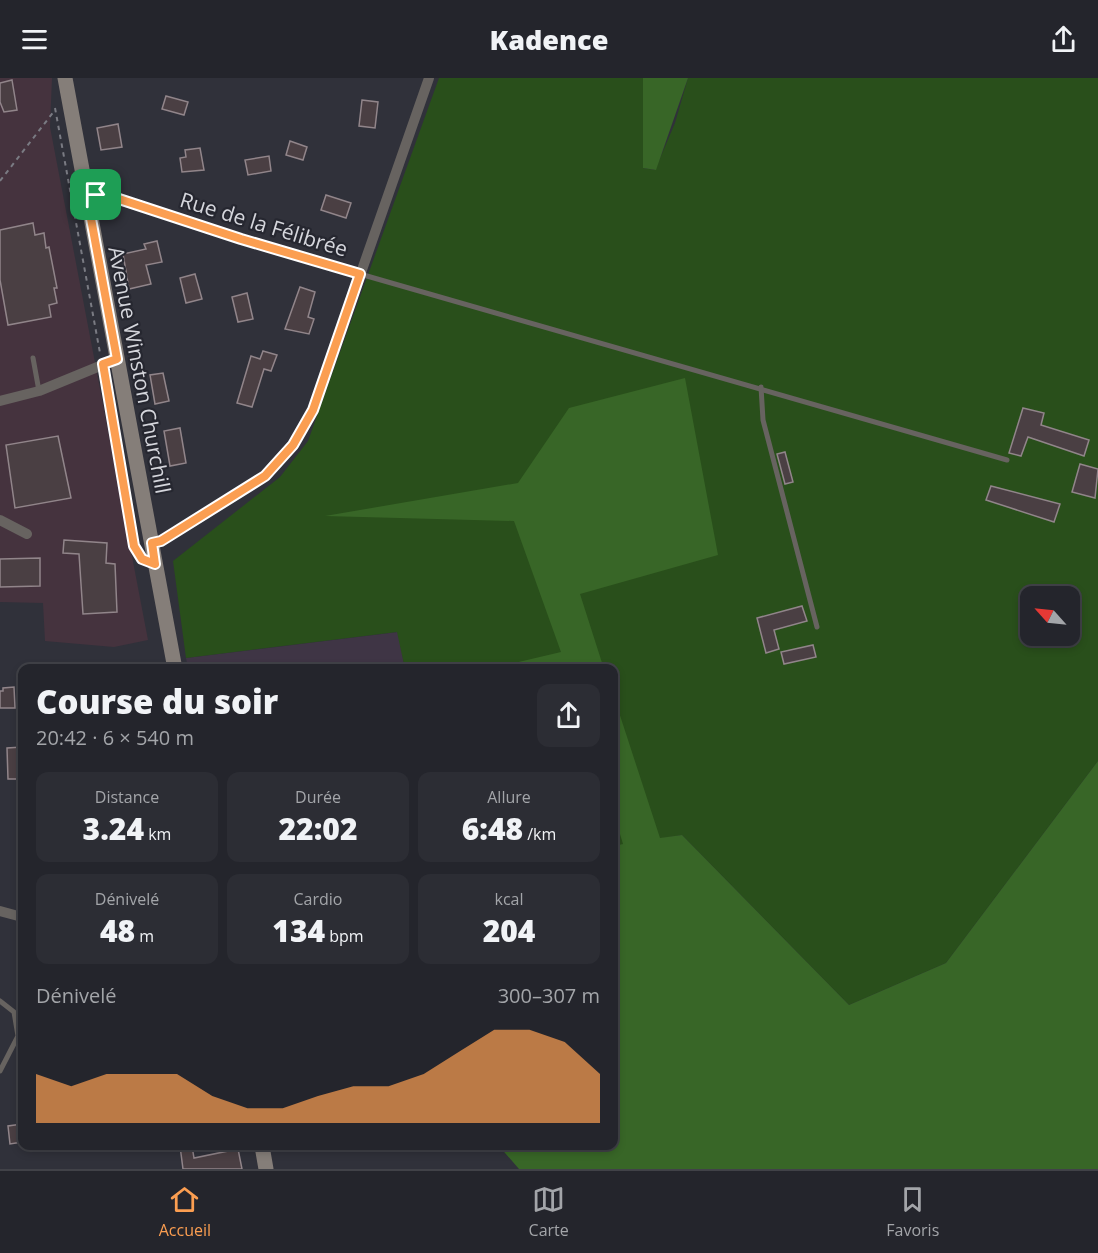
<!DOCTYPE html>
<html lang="fr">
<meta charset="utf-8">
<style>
body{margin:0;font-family:"Open Sans",sans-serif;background:#2c2d34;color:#f1f3f6;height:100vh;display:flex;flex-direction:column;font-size:22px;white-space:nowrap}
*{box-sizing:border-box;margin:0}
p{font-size:20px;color:#a3a5a9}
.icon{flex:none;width:33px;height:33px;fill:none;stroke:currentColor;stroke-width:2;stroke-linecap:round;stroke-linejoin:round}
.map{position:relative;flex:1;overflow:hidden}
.side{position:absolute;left:18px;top:586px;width:600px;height:486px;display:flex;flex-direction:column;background:#24252c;border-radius:12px;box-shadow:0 3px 9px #0003,0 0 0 2px #414248}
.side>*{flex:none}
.needle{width:39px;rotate:297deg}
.buttons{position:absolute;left:1020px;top:508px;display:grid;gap:12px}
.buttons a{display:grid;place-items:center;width:60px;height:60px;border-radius:12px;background:#24252c;box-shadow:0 3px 9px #0003,0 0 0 2px #414248;font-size:30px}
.pin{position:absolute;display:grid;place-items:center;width:51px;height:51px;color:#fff;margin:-26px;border-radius:12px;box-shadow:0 3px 9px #0006}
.round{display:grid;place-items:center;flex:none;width:63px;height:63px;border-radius:12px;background:#2c2d34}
.head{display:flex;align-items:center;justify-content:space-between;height:102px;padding:0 18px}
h1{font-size:33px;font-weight:800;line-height:45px}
.figures{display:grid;grid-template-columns:repeat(3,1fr);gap:9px;height:102px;padding:6px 18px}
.figures div{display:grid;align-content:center;border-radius:12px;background:#2c2d34;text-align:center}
.figures b{font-size:30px;font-weight:800}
.figures small{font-size:16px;font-weight:400}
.figures p{font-size:16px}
.chart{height:168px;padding:12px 18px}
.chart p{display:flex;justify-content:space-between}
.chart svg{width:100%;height:108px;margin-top:6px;fill:#fb9e51;opacity:.7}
header{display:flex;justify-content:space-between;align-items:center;height:78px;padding:0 18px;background:#24252c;font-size:27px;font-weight:800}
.menu{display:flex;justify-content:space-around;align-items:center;height:84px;border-top:2px solid #414248;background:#24252c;font-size:16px;color:#a3a5a9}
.menu a{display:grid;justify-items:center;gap:3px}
.menu .active{color:#fb9e51}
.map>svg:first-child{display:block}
.commercial{fill:#3f3545}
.industrial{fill:#45333e}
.green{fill:#294f1b;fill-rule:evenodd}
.forest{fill:#386627}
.building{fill:#4a3f43;stroke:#91858a;stroke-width:1.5}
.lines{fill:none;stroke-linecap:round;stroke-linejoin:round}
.path{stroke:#7a7b83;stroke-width:2;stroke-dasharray:4.5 4.5;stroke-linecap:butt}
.lane{stroke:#676360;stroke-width:5}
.street{stroke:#676360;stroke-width:10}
.secondary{stroke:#857e79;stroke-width:15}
.route-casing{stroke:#fff;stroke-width:12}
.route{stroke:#fb9e51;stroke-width:8}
.labels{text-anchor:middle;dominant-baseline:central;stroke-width:4.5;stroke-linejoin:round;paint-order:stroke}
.street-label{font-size:21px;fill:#d5d6dc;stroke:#262730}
</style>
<header><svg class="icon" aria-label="menu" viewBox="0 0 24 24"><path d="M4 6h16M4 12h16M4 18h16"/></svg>Kadence<svg class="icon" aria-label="share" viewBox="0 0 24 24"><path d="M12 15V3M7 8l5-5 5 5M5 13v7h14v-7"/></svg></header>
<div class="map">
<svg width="1098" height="1091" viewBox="0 0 1098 1091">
<rect width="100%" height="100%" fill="#30313a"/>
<polygon class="commercial" points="398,554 405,591 188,591 186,580"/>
<polygon class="industrial" points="0,0 52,0 50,49 148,562 114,569 45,563 43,525 0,524"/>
<path class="green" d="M439,0H643V90L655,92L675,45L688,0H1098V683L946,885L849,927L682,757L614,768V591H405L397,554L186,580L173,483L280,399L308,363ZM1030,519H1070V558H1030Z"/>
<g class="forest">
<polygon points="643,0 688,0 656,92 643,90"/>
<polygon points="685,300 718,477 580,516 604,591 489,591 561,574 514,443 325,438 518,405 569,330"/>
<polygon points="614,619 660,760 682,757 849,927 946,885 1098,683 1098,1091 519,1091 499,1068 614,1068 614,768 623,766 614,736"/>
</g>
<g class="building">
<polygon points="12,2 17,32 4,34 0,24 0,5"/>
<polygon points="166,18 188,24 184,37 162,31"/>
<polygon points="362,22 378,24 375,50 359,48"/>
<polygon points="118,46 122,69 101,72 97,50"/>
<polygon points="290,63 307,69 303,82 286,77"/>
<polygon points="200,70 204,92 182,94 180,80 186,79 185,72"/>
<polygon points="269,78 271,93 248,97 245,82"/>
<polygon points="326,117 351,125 346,140 321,132"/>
<polygon points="33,145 35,157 44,155 46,170 49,169 57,210 54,210 57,225 49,227 51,239 8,247 0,202 0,152"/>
<polygon points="157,163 162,184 146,187 151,206 129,211 123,176 146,171 144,166"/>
<polygon points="195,196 202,221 186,225 180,200"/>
<polygon points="300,209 315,214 308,239 314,241 309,256 285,251"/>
<polygon points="247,215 253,241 238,244 232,219"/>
<polygon points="263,273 277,277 271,293 264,291 252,329 237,325 251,278 260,281"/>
<polygon points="163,295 169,323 155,326 150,297"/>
<polygon points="1023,330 1044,335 1041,347 1089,362 1084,378 1028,359 1021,378 1009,375"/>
<polygon points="180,350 186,385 170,388 164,353"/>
<polygon points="58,358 71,420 15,430 6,367"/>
<polygon points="785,374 793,404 785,406 777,376"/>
<polygon points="1080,386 1098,391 1095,420 1072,414"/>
<polygon points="991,408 1060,426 1054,444 986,422"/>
<polygon points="64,462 107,465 106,485 115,486 117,534 83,536 79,476 63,475"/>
<polygon points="40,480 40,508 0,509 0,481"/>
<polygon points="802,528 807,543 774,552 779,571 766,575 757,540"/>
<polygon points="813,567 816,579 784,586 781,574"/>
<polygon points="14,609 15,630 0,630 0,613 3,613 3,610"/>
<polygon points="22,669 22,701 8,701 7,670"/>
<polygon points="22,1046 22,1064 10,1066 8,1048"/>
<polygon points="180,1068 192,1068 194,1080 238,1071 242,1091 183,1091"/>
</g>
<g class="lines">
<g class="path">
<polyline points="55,30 100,275"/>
<polyline points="0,103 55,32"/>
<polyline points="105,298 134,468 139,477"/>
</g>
<g class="lane">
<polyline points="360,196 1007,382"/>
<polyline points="33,280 39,313"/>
<polyline points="761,309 763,342 817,549"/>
<polyline points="0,923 14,934 18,958 0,993"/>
</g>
<g class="street">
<polyline points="87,119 113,119 241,161 360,196"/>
<polyline points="0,323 39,313 117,281"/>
<polyline points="0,442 27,456"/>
<polyline points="151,465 161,463 265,398 293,367 313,332 429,0"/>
<polyline points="0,833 22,839"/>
</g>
<g class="secondary">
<polyline points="65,0 175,591"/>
<polyline points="262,1068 266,1091"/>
</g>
</g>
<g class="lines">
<g class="route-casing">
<polygon id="route" points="96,117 113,119 241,161 360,196 313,332 293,367 265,398 161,463 152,465 155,486 142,481 134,468 103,286 117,281 87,119"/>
</g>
<use href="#route" class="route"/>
</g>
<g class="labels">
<g class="street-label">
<text transform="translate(264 146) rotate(17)">Rue de la Félibrée</text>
<text transform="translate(140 292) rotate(79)">Avenue Winston Churchill</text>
</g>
</g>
</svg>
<div class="buttons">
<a><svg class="needle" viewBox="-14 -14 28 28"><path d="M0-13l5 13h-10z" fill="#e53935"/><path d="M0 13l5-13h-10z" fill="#a3a5a9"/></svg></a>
</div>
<div class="pin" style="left:96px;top:117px;background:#1e9e55"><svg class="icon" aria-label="arrive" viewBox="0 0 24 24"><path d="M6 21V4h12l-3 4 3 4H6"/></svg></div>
<section class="side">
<div class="head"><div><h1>Course du soir</h1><p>20:42 · 6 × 540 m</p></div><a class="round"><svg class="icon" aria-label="share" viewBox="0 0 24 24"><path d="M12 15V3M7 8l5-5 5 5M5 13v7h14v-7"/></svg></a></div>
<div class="figures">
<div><p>Distance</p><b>3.24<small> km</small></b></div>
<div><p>Durée</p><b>22:02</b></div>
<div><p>Allure</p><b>6:48<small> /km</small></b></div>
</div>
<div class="figures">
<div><p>Dénivelé</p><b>48<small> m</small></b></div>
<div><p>Cardio</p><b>134<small> bpm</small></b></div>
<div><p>kcal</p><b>204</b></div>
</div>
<div class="chart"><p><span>Dénivelé</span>300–307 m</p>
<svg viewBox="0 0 160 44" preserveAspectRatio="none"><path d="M0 44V24L10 29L20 24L30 24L40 24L50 33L60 38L70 38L80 33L90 29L100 29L110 24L120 15L130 6L140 6L150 11L160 24V44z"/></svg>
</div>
</section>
</div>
<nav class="menu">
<a class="active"><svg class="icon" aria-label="home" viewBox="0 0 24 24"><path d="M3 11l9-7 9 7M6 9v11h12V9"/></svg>Accueil</a>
<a><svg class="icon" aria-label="map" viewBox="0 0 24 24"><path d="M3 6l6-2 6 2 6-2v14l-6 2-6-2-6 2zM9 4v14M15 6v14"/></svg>Carte</a>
<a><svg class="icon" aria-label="saved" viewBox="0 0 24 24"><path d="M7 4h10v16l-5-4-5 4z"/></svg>Favoris</a>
</nav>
